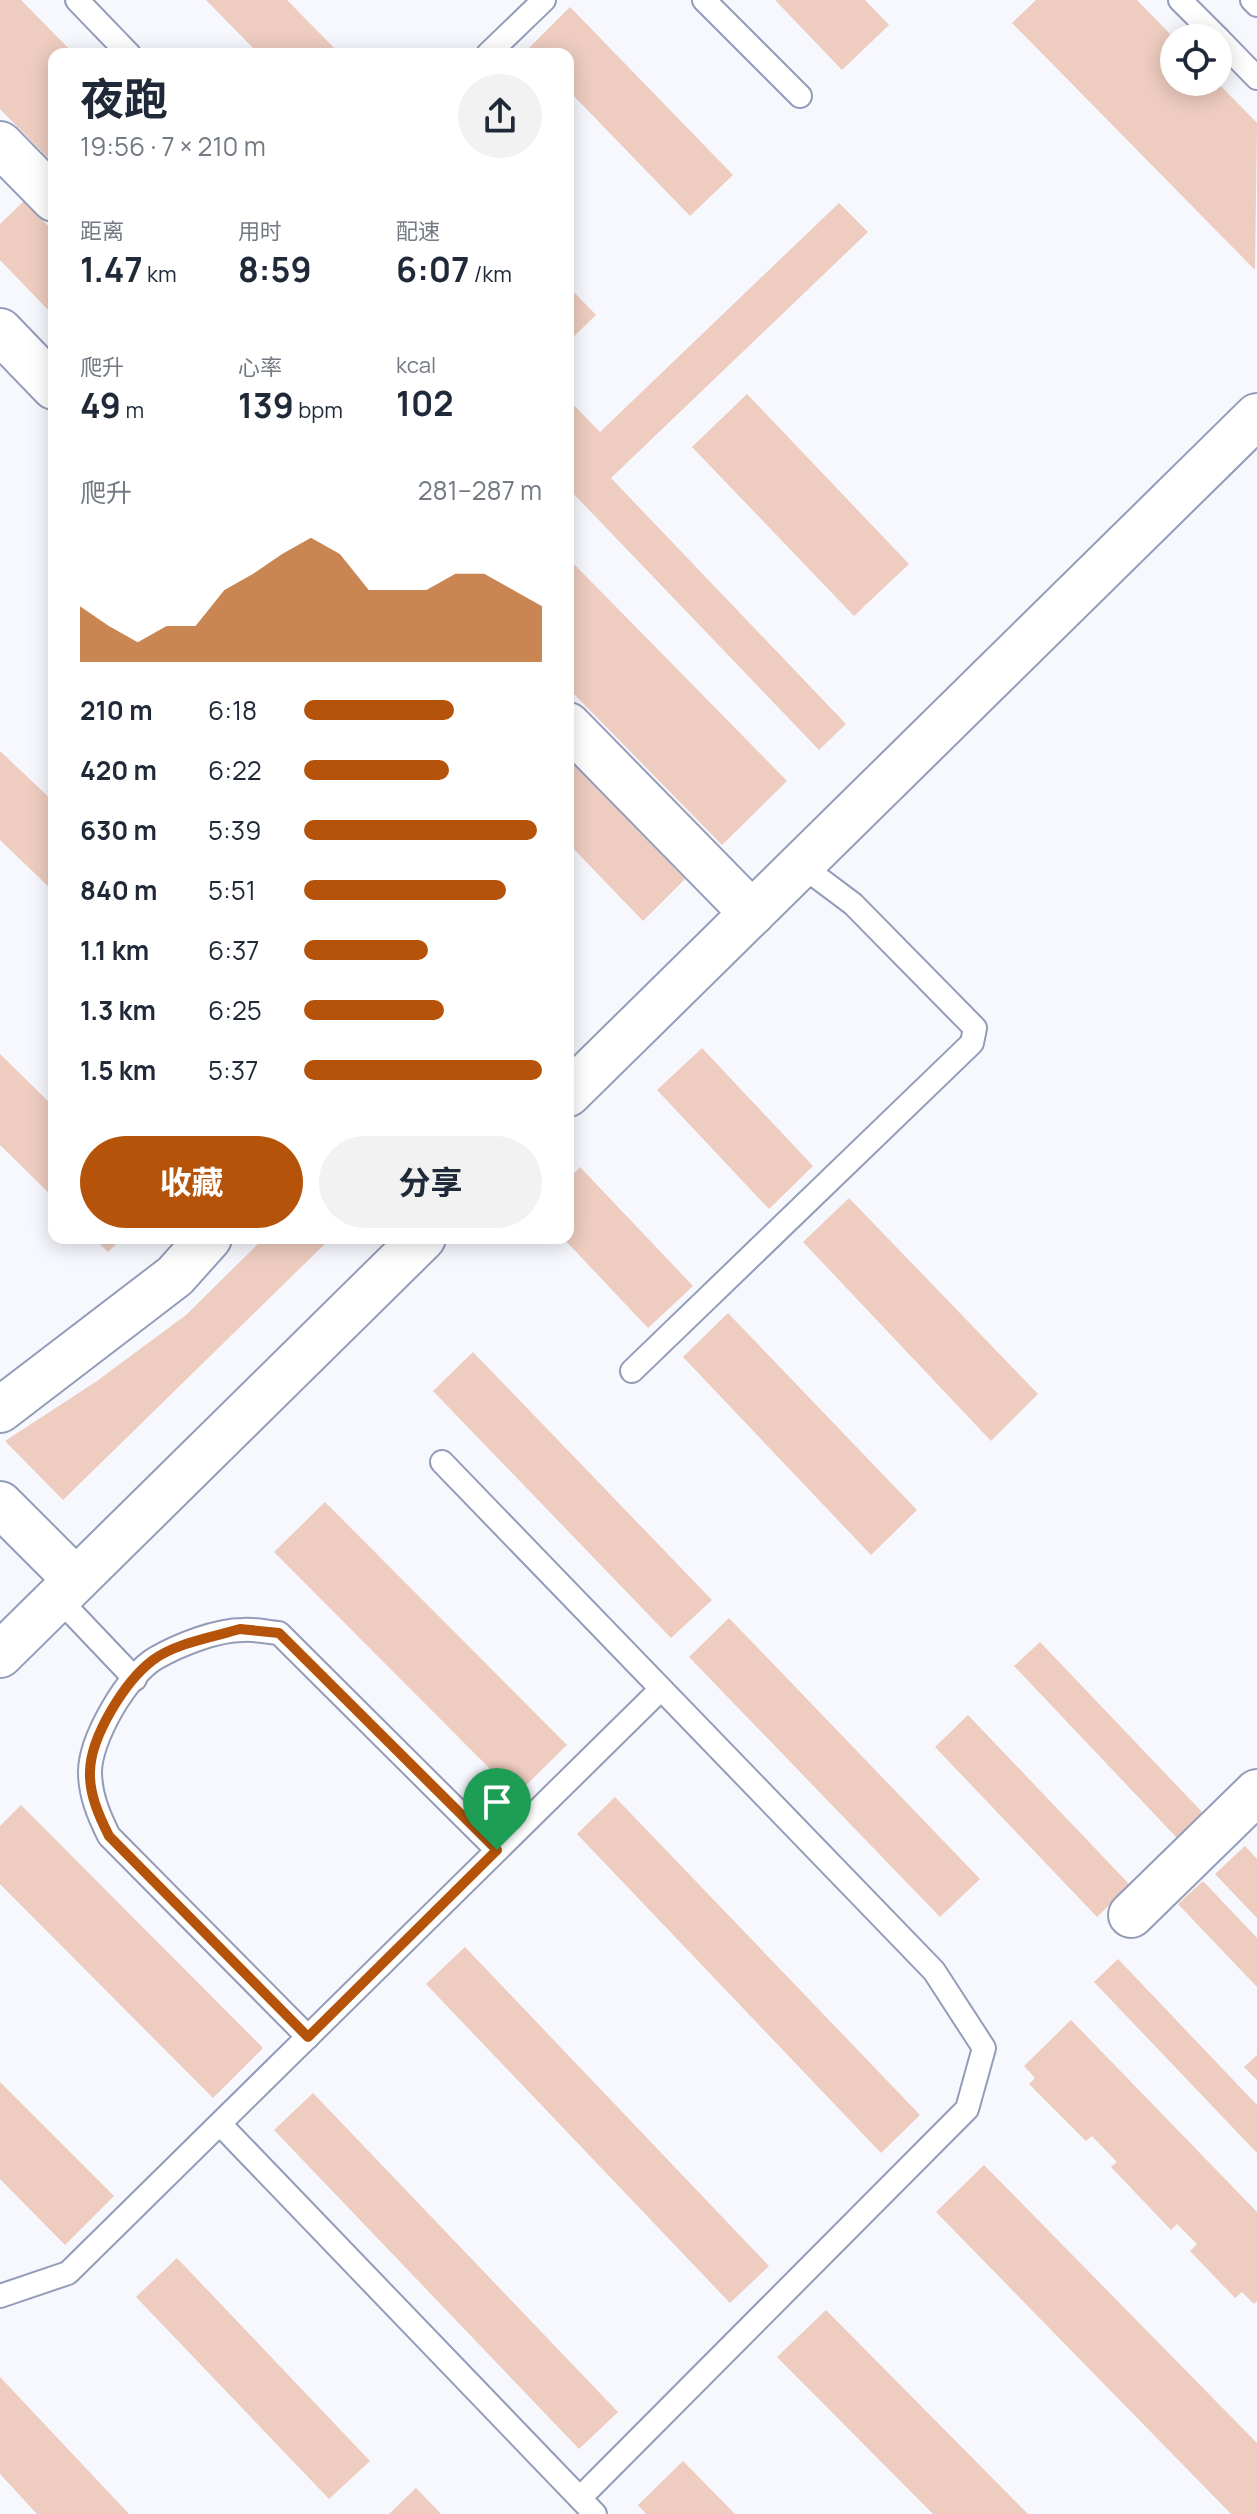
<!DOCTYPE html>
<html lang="zh">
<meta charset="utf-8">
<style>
body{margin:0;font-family:Manrope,"Noto Sans SC",sans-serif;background:#f2f2f3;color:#1f2937;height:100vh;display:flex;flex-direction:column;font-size:30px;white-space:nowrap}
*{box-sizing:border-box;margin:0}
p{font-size:26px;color:#747a83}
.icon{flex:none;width:44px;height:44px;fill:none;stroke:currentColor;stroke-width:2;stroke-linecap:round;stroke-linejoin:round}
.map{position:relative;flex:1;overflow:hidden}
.panel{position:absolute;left:48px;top:48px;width:526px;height:1196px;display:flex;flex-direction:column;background:#fff;border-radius:16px;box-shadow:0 4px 20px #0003}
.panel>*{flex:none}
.buttons{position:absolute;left:1160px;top:24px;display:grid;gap:16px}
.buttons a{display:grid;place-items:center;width:72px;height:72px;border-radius:50%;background:#fff;box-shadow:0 4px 20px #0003;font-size:40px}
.pin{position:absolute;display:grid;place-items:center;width:68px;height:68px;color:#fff;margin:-82px -34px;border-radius:50% 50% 50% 0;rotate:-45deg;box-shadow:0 0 8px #0007}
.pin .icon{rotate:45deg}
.round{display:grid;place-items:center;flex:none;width:84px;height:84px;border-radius:42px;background:#f2f2f3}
.head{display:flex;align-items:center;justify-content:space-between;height:136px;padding:0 32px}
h1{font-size:44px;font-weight:700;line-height:60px}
.stats{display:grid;grid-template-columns:repeat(3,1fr);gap:12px;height:136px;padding:8px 32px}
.stats div{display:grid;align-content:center}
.stats b{font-size:34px;font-weight:700}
.stats small{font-size:22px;font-weight:400}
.stats p{font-size:22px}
.chart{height:224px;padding:16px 32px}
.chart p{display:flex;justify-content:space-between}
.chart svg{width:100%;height:144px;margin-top:8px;fill:#b45309;opacity:.7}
.primary-button{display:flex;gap:16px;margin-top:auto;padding:16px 32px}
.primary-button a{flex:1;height:92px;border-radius:48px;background:#b45309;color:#fff;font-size:32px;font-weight:700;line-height:92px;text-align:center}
.primary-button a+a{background:#f2f2f3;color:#1f2937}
ul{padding:0 32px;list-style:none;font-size:26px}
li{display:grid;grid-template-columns:128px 96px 1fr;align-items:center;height:60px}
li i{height:20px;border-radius:10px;background:#b45309}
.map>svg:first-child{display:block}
.building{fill:#eeccc0}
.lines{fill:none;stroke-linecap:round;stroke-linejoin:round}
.service-casing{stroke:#939cb8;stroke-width:26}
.minor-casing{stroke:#939cb8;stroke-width:48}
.tertiary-casing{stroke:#939cb8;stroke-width:48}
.service{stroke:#fff;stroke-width:22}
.minor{stroke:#fff;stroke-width:44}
.tertiary{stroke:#fff;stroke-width:44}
.route-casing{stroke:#fff;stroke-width:16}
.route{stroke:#b45309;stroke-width:10}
</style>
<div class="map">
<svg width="1257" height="2514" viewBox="0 0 1257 2514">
<rect width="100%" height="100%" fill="#f6f8fe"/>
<g class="building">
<polygon points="0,0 21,0 74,54 54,54 54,164 0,109"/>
<polygon points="206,0 287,0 340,54 259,54"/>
<polygon points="775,0 865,0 889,25 842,70"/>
<polygon points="1036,0 1137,0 1174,38 1174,82 1217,82 1257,123 1255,270 1012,23"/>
<polygon points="570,7 733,175 690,216 568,90 568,54 533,54 528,49"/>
<polygon points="24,201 54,232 54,316 0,260 0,224"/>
<polygon points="839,203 868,232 611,478 846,724 819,750 568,488 568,399 600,432"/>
<polygon points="568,286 596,315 568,342"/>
<polygon points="747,394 909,564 854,616 692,447"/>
<polygon points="568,558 787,781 722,845 568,688"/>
<polygon points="0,751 54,802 54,886 51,889 0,840"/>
<polygon points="568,759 685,879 643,921 568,843"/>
<polygon points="702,1048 813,1166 769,1209 657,1090"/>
<polygon points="0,1054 54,1107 54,1198 0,1145"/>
<polygon points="580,1167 693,1286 648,1328 563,1238 568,1238 568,1179"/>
<polygon points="849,1198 1038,1394 991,1441 803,1242"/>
<polygon points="94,1238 122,1238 108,1252"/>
<polygon points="264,1238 331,1238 63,1500 5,1441 97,1381 186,1315"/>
<polygon points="728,1313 917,1510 871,1555 683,1357"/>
<polygon points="473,1352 712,1600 671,1638 433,1391"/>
<polygon points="325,1502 567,1745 516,1795 274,1552"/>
<polygon points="729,1618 980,1879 940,1917 689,1657"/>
<polygon points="1040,1642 1203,1813 1177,1838 1014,1666"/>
<polygon points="968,1715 1130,1885 1097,1917 935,1747"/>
<polygon points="615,1797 920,2115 881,2153 577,1834"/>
<polygon points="21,1805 263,2048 213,2098 0,1884 0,1826"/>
<polygon points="1245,1846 1257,1859 1257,1918 1215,1874"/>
<polygon points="1203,1881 1257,1938 1257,1987 1178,1904"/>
<polygon points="465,1947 769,2266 730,2303 426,1984"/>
<polygon points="1118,1959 1257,2105 1257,2153 1094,1982"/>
<polygon points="1071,2020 1257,2212 1257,2301 1254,2304 1242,2292 1235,2298 1190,2251 1197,2244 1177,2224 1171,2230 1111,2167 1117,2162 1092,2136 1086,2141 1029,2084 1035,2078 1024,2066"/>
<polygon points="1257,2055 1257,2080 1244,2067"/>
<polygon points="0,2082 114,2196 65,2245 0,2179"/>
<polygon points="313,2093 618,2412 579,2449 274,2130"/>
<polygon points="984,2165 1257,2443 1257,2514 1231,2514 936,2212"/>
<polygon points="177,2258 370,2461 329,2499 136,2297"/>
<polygon points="826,2310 1028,2514 933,2514 777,2357"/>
<polygon points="0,2377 129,2514 37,2514 0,2474"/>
<polygon points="683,2461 735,2514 646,2514 638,2505"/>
<polygon points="416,2488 441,2514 389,2514"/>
</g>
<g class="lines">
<g class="service-casing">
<g id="service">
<polyline points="77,0 129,54"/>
<polyline points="704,0 800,96"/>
<polyline points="1180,0 1218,38"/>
<polyline points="1252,0 1257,5"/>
<polyline points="1218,38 1257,78"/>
<polyline points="488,54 544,0"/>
<polyline points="632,1371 972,1043 975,1028 853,904 801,865"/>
<polyline points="442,1462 934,1971 984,2048 967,2109 580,2498"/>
<polyline points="58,1598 135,1679"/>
<path d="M308,2037L109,1836C99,1816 90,1795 90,1772C90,1739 127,1675 156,1658C179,1645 216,1630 243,1630C255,1629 267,1632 279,1633L497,1850"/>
<polyline points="220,2124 595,2514"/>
<polyline points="0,2296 68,2273 661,1689"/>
</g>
</g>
<g class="minor-casing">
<g id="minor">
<polyline points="0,144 54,199"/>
<polyline points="0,331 54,387"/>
<polyline points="568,725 752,913"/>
<polyline points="0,1410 175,1276 209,1238"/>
<polyline points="0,1504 76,1580"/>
<polyline points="1131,1915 1257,1792"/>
</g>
</g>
<g class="tertiary-casing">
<g id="tertiary">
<polyline points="568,1094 1257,416"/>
<polyline points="0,1655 423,1238"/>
</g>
</g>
<use href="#service" class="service"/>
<use href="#minor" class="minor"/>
<use href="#tertiary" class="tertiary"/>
</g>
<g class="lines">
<g class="route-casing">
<path id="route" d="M240,1629L279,1633L497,1850L308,2037L109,1836C99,1816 89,1794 90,1771C91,1736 125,1681 153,1660C176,1643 213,1637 240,1629Z"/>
</g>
<use href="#route" class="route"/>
</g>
</svg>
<div class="buttons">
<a><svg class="icon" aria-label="locate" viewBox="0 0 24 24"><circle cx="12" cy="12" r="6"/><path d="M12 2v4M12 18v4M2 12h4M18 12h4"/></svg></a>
</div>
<div class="pin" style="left:497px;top:1850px;background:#1e9e55"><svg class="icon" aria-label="arrive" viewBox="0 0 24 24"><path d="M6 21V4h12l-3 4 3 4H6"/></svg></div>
<section class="panel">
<div class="head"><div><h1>夜跑</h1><p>19:56 · 7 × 210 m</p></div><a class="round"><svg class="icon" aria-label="share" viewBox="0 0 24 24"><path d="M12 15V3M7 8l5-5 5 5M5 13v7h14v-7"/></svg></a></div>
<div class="stats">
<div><p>距离</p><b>1.47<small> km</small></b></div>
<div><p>用时</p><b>8:59</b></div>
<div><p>配速</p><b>6:07<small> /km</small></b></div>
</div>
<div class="stats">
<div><p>爬升</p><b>49<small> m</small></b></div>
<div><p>心率</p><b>139<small> bpm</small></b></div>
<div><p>kcal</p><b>102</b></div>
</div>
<div class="chart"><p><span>爬升</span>281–287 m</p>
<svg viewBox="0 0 160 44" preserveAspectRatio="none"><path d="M0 44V27L10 33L20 38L30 33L40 33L50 22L60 17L70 11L80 6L90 11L100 22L110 22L120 22L130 17L140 17L150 22L160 27V44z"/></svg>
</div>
<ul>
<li><b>210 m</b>6:18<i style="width:63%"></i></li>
<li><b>420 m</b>6:22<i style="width:61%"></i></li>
<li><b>630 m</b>5:39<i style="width:98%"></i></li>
<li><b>840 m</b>5:51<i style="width:85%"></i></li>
<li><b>1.1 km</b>6:37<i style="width:52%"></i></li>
<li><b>1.3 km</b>6:25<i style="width:59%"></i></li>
<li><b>1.5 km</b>5:37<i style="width:100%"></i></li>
</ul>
<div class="primary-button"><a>收藏</a><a>分享</a></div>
</section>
</div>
